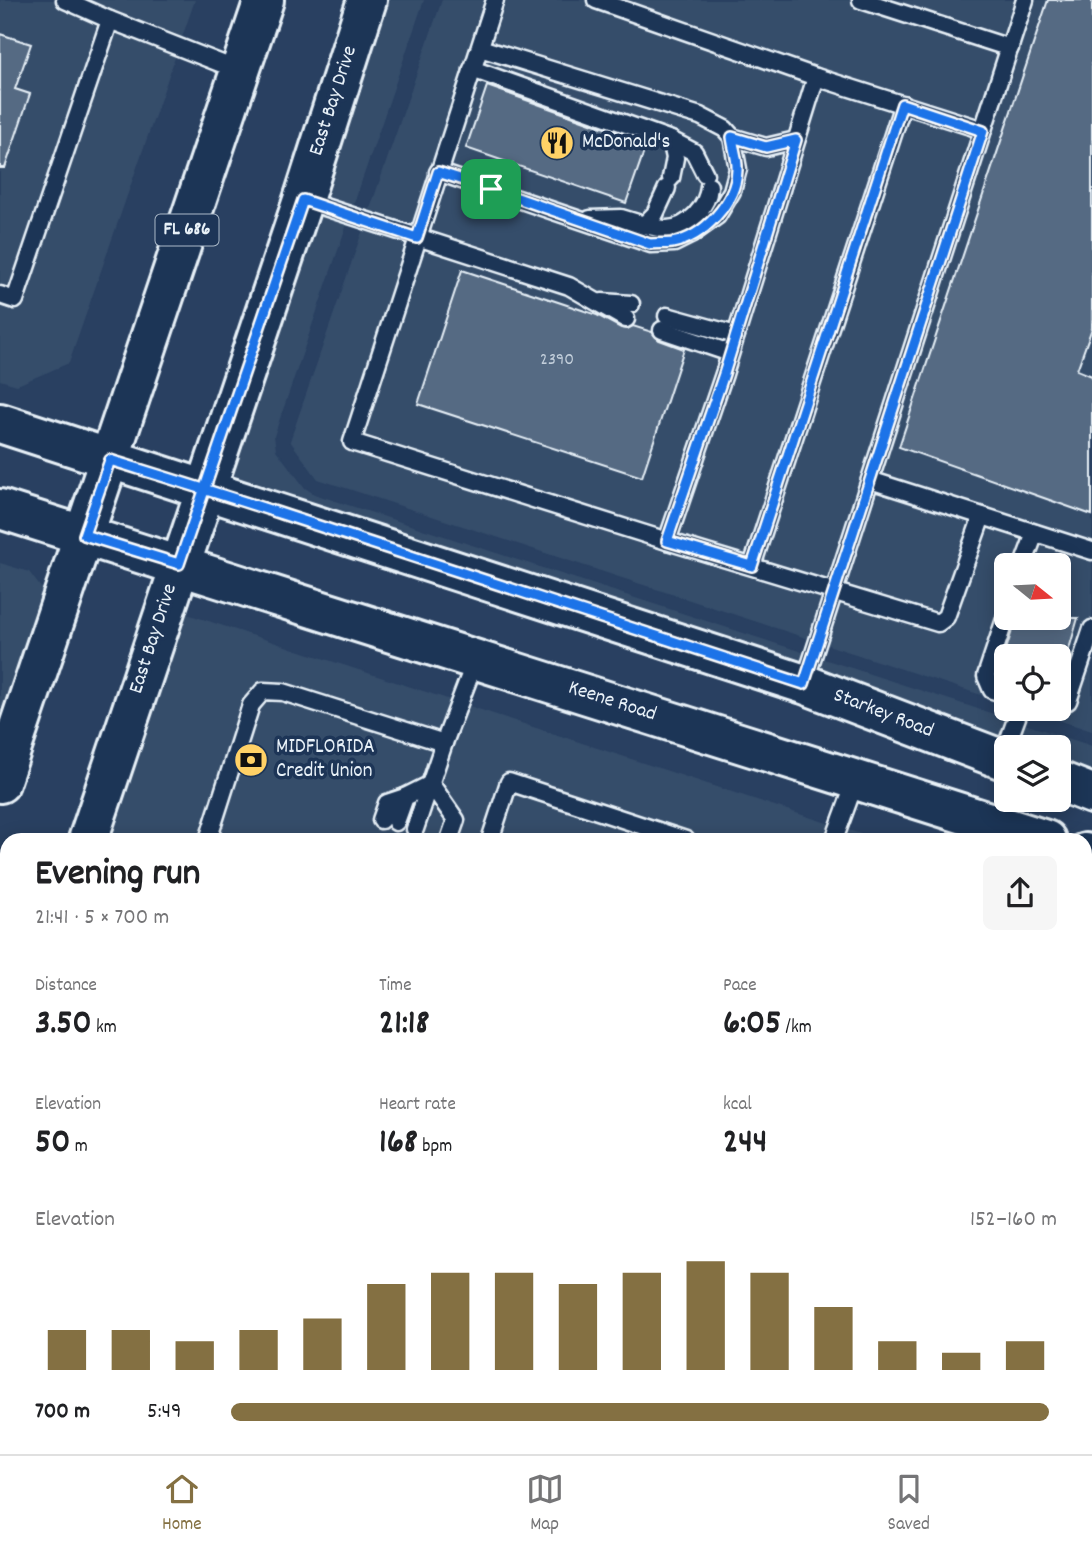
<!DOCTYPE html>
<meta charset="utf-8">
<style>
body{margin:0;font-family:Dekko,sans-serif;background:#f6f6f6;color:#202124;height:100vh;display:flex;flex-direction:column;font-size:26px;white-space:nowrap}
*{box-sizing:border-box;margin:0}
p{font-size:23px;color:#757577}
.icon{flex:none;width:38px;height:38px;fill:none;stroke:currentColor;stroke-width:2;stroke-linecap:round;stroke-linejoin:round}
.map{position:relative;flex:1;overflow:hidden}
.drawer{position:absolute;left:0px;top:833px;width:1092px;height:621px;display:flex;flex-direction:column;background:#fff;border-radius:21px 21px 0 0;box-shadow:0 4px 18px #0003}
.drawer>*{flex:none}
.needle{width:46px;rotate:108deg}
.controls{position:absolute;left:994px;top:553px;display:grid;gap:14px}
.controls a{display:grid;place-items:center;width:77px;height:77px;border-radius:10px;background:#fff;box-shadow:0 4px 18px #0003;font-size:35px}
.pin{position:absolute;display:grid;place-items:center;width:60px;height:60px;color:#fff;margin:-30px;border-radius:14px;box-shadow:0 4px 10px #0006}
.round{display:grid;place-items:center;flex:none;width:74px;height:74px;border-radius:10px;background:#f6f6f6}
.summary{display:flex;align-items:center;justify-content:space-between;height:119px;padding:0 35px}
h1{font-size:38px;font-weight:800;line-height:52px}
.figures{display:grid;grid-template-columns:repeat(3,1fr);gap:10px;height:119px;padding:7px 35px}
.figures div{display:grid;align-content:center}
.figures b{font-size:35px;font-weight:800}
.figures small{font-size:19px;font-weight:400}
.figures p{font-size:19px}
.chart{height:196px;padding:14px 35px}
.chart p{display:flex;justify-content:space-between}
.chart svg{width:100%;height:126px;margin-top:7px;stroke:#847042;stroke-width:6}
ul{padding:0 35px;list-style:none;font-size:23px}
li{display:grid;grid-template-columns:112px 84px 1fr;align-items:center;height:52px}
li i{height:18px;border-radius:9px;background:#847042}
.menu{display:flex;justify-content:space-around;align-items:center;height:98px;border-top:2px solid #e0e0e0;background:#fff;font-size:19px;color:#757577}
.menu a{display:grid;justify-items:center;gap:4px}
.menu .current{color:#847042}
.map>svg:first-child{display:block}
.built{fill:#364d6b;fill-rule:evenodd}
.building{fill:#556a83;stroke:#e8f1f8;stroke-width:2}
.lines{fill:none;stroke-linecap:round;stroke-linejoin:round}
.service-casing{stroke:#e8f1f8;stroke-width:21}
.secondary-casing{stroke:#e8f1f8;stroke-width:44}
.primary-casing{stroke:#e8f1f8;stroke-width:44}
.service{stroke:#1d3557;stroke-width:16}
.secondary{stroke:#1d3557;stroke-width:38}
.primary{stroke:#1d3557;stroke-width:38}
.route-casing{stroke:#fff;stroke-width:14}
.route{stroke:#1a73e8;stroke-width:9}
.labels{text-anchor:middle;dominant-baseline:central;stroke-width:7;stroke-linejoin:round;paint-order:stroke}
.number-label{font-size:18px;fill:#c3cfdb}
.shield{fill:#1d3557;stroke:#abb9c8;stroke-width:2}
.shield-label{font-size:19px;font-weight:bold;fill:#e8f1f8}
.street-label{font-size:21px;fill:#e8f1f8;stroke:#1d3557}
.poi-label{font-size:21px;fill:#e8f1f8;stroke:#1d3557;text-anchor:start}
</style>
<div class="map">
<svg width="1092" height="1454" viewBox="0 0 1092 1454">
<rect width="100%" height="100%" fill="#294061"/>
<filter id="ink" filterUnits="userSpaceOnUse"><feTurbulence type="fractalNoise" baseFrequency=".0143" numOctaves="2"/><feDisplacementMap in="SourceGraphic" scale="14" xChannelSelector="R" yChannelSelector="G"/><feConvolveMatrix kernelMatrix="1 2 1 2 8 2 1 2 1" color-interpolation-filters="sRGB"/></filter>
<g filter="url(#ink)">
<g class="built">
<polygon points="0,0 195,0 69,363 17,385 0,380"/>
<polygon points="388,0 424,0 274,436 276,450 305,488 314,494 1092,746 1092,774 1059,762 1059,747 1021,747 810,667 228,479"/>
<path d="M442,0H1092V731L1025,709H1059V656H1006V703L318,479L290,441ZM1006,565H1059V618H1006Z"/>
<polygon points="0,563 29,572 44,592 0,721"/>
<polygon points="184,613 879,840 109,840"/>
<polygon points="1085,871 1092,873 1092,1417 1085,1415"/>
<polygon points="7,1150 7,1447 378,1447 400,1454 0,1454 0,1171"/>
<polygon points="1085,1431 1092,1433 1092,1454 444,1454 445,1452 430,1447 1085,1447"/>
</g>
<g class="building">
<polygon points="1048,0 1092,0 1092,328 1077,370 1092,376 1092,515 899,447"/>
<polygon points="0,34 31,44 15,89 30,94 5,168 0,168"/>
<polygon points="487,86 647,143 626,203 466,148"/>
<polygon points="462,270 597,315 621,328 627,329 633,326 652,332 659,340 684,349 642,477 418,404"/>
<polygon points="1016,618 1078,618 1067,656 1004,656"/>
</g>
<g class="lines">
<g class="service-casing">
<g id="service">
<polyline points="65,0 110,20"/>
<polyline points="495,0 352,442 667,541 724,374 816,77"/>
<polyline points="596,0 816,77 983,130"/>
<polyline points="861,0 1010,48"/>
<polyline points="472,69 671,140 675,158 671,178"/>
<polyline points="732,137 766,147 796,140"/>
<polyline points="671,140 694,152 705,174"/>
<polyline points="438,172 651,244 674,243 692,234 717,216 732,191 738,169 732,137 725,129 700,116 480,48"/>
<polyline points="303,200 569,286 626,319"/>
<polyline points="590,219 621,218 644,225 655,214 667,188"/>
<path d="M644,225C651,226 660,229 667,229C688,228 708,207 709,186"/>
<polyline points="0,295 15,300 110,20 240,71"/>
<polyline points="602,302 631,304"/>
<polyline points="667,316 736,335"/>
<polyline points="662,330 730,353"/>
<polyline points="870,480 1092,551"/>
<polyline points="667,541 938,623 946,617 982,516"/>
<polyline points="1023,565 1035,533"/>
<polyline points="752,566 903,104"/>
<polyline points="1006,616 986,676 992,690 1006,694"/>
<polyline points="804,684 1025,0"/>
<polyline points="1059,706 1068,701 1092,629"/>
<polyline points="1006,747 1020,709"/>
<polyline points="381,820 387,803 405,797"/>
<polyline points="396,822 405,797 431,784 456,820 449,840"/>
<polyline points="415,829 444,743"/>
<polyline points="208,840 251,705 263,691 283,692 444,743 476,659"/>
<polyline points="490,840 509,782 686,840"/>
<polyline points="834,840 856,780"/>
<polyline points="1085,882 1092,861"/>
<polyline points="1085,988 1092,990"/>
<polyline points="0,1332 7,1335"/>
<polyline points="1085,1386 1092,1377"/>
<polyline points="525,1447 545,1454"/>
<polyline points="493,1454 495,1447"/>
<polyline points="615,1454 617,1447"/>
<polyline points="1051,1454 1054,1447"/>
</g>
</g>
<g class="secondary-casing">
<g id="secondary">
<polyline points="0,423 804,684 1006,761"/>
<polyline points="0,509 1046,840"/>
<polyline points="1059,781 1092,794"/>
<polyline points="1085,853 1092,855"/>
</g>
</g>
<g class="primary-casing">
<g id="primary">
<polyline points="0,783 264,0"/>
<polyline points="88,840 303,200 367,0"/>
<polyline points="0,1105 7,1084"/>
</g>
</g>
<use href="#service" class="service"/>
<use href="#secondary" class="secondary"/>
<use href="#primary" class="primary"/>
</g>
</g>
<g class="lines" filter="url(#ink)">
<g class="route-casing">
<path id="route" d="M491,189L438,172L417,238L303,200L179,564L84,535L110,460C168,478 227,496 285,515L804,684L983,131L902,104L752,566L667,541L724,374L796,140L766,147L732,137C733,147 738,160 737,170C736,202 704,237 672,243C665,244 657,243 650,244L491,189"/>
</g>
<use href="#route" class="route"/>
</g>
<defs>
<g id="restaurant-disc" transform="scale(1.75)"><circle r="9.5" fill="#ffd166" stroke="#1d3557"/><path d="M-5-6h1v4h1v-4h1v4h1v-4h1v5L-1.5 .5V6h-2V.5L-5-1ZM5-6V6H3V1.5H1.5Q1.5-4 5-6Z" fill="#111"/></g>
<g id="bank-disc" transform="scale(1.75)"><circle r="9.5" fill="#ffd166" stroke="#1d3557"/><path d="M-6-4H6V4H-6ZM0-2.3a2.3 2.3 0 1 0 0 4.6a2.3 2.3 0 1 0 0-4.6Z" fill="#111"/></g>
</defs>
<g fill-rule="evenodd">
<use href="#restaurant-disc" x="557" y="143"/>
<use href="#bank-disc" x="251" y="760"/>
</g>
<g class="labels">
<g class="number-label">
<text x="557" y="360">2390</text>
</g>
<rect class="shield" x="155.5" y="214.5" width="63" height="31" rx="5"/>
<g class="shield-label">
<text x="187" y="230">FL 686</text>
</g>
<g class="street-label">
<text transform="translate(334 101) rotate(-72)">East Bay Drive</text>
<text transform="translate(154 639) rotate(-72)">East Bay Drive</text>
<text transform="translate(612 702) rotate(18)">Keene Road</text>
<text transform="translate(883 714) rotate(21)">Starkey Road</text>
</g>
<g class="poi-label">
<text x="582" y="143">McDonald's</text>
<text x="276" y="748">MIDFLORIDA<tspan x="276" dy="24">Credit Union</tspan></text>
</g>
</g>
</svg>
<div class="controls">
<a><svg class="needle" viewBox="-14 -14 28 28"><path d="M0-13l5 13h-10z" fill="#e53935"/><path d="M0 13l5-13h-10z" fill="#757577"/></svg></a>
<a><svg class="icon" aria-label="locate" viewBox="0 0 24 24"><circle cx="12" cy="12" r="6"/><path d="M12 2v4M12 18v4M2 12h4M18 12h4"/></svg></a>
<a><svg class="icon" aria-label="layers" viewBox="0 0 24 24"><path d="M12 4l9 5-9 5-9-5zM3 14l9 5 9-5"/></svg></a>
</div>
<div class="pin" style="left:491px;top:189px;background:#1e9e55"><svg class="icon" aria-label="arrive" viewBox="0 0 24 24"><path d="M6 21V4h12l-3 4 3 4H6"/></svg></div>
<section class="drawer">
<div class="summary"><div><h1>Evening run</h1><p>21:41 · 5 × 700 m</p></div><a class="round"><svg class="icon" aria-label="share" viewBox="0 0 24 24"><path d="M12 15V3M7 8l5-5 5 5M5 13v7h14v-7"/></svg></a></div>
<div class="figures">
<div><p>Distance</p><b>3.50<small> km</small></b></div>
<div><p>Time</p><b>21:18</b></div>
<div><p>Pace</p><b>6:05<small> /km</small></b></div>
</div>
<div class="figures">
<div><p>Elevation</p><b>50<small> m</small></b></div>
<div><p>Heart rate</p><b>168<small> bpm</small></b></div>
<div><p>kcal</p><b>244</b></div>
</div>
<div class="chart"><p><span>Elevation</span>152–160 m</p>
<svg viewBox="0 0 160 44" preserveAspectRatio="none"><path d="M5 44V30M15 44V30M25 44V34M35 44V30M45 44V26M55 44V14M65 44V10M75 44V10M85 44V14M95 44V10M105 44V6M115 44V10M125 44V22M135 44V34M145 44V38M155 44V34"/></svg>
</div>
<ul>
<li><b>700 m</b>5:49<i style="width:99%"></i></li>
</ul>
</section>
</div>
<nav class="menu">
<a class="current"><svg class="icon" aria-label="home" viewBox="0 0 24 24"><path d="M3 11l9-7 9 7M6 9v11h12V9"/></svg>Home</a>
<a><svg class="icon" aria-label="map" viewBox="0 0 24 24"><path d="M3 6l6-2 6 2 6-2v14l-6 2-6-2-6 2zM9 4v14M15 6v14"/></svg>Map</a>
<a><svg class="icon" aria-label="saved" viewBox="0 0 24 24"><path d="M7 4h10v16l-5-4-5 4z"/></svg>Saved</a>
</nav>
